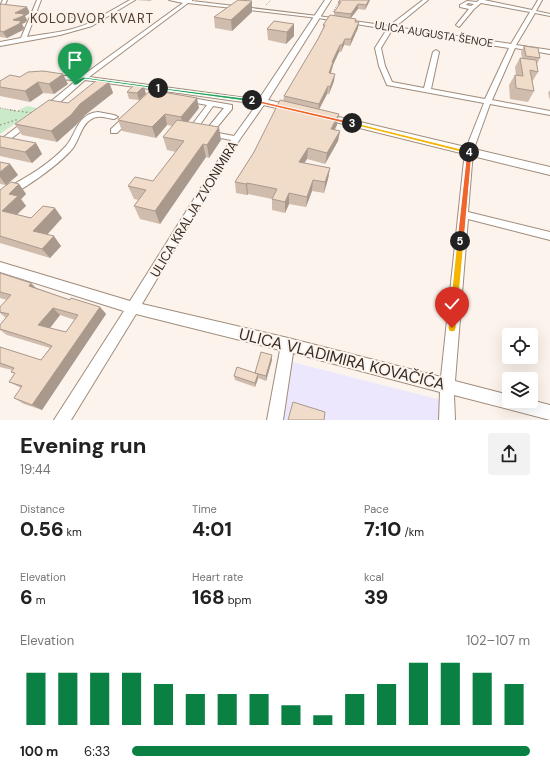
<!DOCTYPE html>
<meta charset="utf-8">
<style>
body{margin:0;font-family:"DM Sans",sans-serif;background:#f2f2f2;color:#222;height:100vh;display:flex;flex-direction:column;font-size:15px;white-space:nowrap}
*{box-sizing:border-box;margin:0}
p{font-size:13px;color:#767676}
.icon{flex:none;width:22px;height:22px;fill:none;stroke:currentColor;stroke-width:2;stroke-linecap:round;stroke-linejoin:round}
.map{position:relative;height:420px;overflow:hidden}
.drawer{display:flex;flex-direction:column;background:#fff;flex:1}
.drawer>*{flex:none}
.buttons{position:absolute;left:502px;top:328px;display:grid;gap:8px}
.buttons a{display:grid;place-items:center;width:36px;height:36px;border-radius:4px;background:#fff;box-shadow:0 4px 16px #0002;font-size:20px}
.pin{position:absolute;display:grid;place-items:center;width:34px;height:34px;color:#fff;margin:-41px -17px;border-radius:50% 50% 50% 0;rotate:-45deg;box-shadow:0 0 4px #0007}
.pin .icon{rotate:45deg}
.km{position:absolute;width:20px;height:20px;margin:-10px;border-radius:50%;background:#222;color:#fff;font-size:11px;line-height:20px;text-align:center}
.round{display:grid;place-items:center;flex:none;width:42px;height:42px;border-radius:4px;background:#f2f2f2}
.head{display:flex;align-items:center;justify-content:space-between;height:68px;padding:0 20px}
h1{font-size:22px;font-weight:800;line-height:30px}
.metrics{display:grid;grid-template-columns:repeat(3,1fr);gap:6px;height:68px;padding:4px 20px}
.metrics div{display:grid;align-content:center}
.metrics b{font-size:20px;font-weight:800}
.metrics small{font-size:11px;font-weight:400}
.metrics p{font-size:11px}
.chart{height:112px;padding:8px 20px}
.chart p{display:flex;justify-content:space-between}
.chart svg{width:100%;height:72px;margin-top:4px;stroke:#0b8043;stroke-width:6}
ul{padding:0 20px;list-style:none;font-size:13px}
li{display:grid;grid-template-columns:64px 48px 1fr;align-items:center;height:30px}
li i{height:10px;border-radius:5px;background:#0b8043}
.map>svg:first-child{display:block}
.commercial{fill:#ece7fd}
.green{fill:#caebc9}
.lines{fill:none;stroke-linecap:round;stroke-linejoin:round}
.minor-casing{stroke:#a08c7b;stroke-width:2}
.major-casing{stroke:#a08c7b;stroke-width:2}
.path-far1{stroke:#9f9790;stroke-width:1;stroke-dasharray:1 1.5;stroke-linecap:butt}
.path{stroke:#9f9790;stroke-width:1.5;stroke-dasharray:1.5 2.5;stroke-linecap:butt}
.minor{fill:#fff;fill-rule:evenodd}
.major{fill:#fff;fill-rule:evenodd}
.wall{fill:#cfbcad;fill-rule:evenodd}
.shaded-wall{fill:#a9998d}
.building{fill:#f1dbc9;stroke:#a9998d;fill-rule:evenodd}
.split-1{fill:#22a559;stroke:#fff}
.split-2{fill:#22a559;stroke:#fff}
.split-3{fill:#f0652b;stroke:#fff}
.split-4{fill:#f5b400;stroke:#fff}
.split-5{fill:#f0652b;stroke:#fff}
.split-6{fill:#f5b400;stroke:#fff}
.labels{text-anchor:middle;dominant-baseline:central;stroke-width:4;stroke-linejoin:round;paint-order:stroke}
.far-street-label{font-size:11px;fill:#332b24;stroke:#fcf3ec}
.far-quarter-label{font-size:13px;letter-spacing:1px;fill:#503e2f;stroke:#fcf3ec}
.street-label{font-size:13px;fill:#332b24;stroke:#fcf3ec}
.near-street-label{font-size:16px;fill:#332b24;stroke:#fcf3ec}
</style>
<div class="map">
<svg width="550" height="420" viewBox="0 0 550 420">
<rect width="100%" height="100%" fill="#fcf3ec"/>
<polygon class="commercial" points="292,362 441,400 441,420 282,420"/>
<polygon class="green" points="27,106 37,108 0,134 0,108 17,111"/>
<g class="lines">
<g class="minor-casing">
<g id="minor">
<polygon points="3,0 7,0 2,11 0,12 0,6"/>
<path d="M37,0H41L27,37C50,33 76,31 95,20L65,16L63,14L100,17L130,0H135L92,26L60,35L0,46V42L21,38Z"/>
<path d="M169,0H192V1L318,16L389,26L423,0H428L395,27L511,44L530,12L481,3L474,9L459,27L456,25L469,9L460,7V5L467,1L477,2L479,0H484L532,10L538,0H542L536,11L550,14V16L535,13L516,45L550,50V54L515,48L492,100L550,111V115L490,104L473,151L468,212L550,232V240L468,219L455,381L509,395V401L531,400L550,405V420L454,395L455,420H439L440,392L293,353L283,420H267L280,350L136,314L71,420H54L124,311L0,272V262L130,301L231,140L189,132L188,130L207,105L186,101L182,99L186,97L232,105V109L213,132L234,136L257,104L85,80L50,111H44V107L77,80L52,79L49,77L50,76H82L183,3ZM188,3L318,18L387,29L375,48L379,66L387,85L484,103L465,151L441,377L288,338L142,304L240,139L266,102L262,100L89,77ZM468,3L474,4L471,6L466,5ZM392,30L509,48L485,99L431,89L439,52L436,50L433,52L424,88L392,82L385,66L381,48ZM213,106L224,108L206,130L197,129Z"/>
<path d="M98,112L114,115L118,117L114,119C106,118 97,114 90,120C81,126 79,140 73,148C60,164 19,194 0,199V192C23,179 48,166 66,146C77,133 77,114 98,112Z"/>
<polygon points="127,114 133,114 134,116 117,133 111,133 111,129"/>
<polygon points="26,120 29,120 33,122 0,147 0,140"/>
</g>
</g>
<g class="major-casing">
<g id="major">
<polygon points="325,0 331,0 268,100 297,107 299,109 294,112 259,104 257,102"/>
<polygon points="322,113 550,167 550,175 319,118 317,116"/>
</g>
</g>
<g class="path-far1">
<polyline points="266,5 271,0"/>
<polyline points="333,12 340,0"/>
<polyline points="0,108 17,111"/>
</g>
<g class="path">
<polyline points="10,110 32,113"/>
<polyline points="0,125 19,119"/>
</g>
<use href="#minor" class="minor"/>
<use href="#major" class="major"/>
</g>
<g class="wall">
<polygon points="136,0 152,0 150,1"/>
<polygon points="370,0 365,10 358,9 351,18 356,19 356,22 358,28 350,46 344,45 341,52 339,52 333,65 331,73 334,81 329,94 327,94 319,110 339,114 337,125 335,130 340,131 338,141 325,164 307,159 304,163 330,168 328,179 324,193 312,191 306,207 289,204 285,213 272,210 272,199 248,194 247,195 236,193 235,182 254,152 283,101 284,96 318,39 323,28 323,25 334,16 334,12 338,7 338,2"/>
<polygon points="0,5 30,13 25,16 27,20 26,22 22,24 24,28 23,30 7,38 0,37"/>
<polygon points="252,12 232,31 215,28 214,17"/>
<polygon points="274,21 294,36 286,44 268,40 267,29"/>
<polygon points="524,46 540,58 537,64 538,72 532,82 534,91 528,102 510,99 509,85 515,75 516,75 515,67 520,58 522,58 521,52"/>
<polygon points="20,77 68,84 54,94 43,93 30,102 0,96 0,81"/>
<polygon points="109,82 113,93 85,115 76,125 57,142 22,135 15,124 68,103"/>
<polygon points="550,90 550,100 548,93"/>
<polygon points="127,92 146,94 139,100 129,99"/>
<polygon points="199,108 188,122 221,140 209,158 206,157 160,224 140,219 134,206 138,200 134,199 128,186 153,181 176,152 167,150 163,137 173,126 167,125 156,138 122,131 118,120"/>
<polygon points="0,136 36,143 42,154 32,163 0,156"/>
<polygon points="0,162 10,164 18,175 7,184 19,184 26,194 21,199 26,206 17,214 31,218 62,218 47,235 61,246 50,258 0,243 0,190 6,185 0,184"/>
<path d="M0,273L37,288L70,300L100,307L106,314L42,410L24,404L14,398L21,388L9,382L15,374L11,372L12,370L0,367V347L41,360L50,348L7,335L0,330V325L6,318L0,313V307L7,300L0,298ZM60,315L75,320L66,332L50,328Z"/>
<polygon points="272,355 272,360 266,381 258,378 255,387 235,380 234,376 255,373"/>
</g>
<g class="shaded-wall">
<polygon points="369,0 370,0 365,10 366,5"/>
<polygon points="252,1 252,12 232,31 231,20"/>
<polygon points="358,4 358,9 350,19 351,14"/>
<polygon points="27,7 30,13 25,16 27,20 26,22 22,24 24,28 23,30 7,38 3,32 13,20 15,13"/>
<polygon points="359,22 358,28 350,46 351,39"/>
<polygon points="294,24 294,36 286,44 287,32"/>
<polygon points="345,39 344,45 341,52 342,45"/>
<polygon points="340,45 339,52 333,65 332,69 328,80 329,73 332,62"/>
<polygon points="63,74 68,84 54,94 49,84"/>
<polygon points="335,74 334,81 329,94 330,87"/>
<polygon points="38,82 43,93 30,102 25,91"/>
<polygon points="109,82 113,93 85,115 76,125 57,142 51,131 80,104"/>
<polygon points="144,86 146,94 139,100 137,93"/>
<polygon points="328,86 327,94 318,111 319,104"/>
<polygon points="197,98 199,108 183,128 181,117"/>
<polygon points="165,114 167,125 156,138 152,127"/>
<polygon points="339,114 337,125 329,139 331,129"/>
<polygon points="219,127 221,140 209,158 207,145"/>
<polygon points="340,131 338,141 325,164 327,153"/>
<polygon points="36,143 42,154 32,163 25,152"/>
<polygon points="203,144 206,157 160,224 155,211"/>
<polygon points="308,148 307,159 298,173 299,162"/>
<polygon points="10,164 18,175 6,185 0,177 0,172"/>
<polygon points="330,168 328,179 324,193 325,182"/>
<polygon points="313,180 312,191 306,207 307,197"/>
<polygon points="247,183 248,194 247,195 246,184"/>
<polygon points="19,184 26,194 21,199 26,206 11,220 2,211 9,194"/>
<polygon points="289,193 289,204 285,213 285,202"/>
<polygon points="55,208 62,218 41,241 33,231"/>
<polygon points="54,236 61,246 50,258 42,249"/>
<polygon points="31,283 39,291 29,286"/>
<polygon points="100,307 106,314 42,410 32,405"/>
<polygon points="53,308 60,315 46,333 38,325"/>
<polygon points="272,355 272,360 266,381 266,376"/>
<polygon points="258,374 258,379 255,387 255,383"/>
</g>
<g class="building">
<polygon points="238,0 252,1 231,20 214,17"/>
<polygon points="340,0 369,0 366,5 358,4 351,14 334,12 341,2 338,2"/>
<polygon points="1,4 27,7 15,13 24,14 23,16 13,20 21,21 19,24 3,32 0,31 0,5"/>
<polygon points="330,15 356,19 355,22 359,22 351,39 345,39 342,45 340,45 332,62 333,62 329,73 335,74 330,87 328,86 319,104 284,96 318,39 325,25 323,25"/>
<polygon points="274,21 294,24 287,32 267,29"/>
<polygon points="524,46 538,48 540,58 526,56"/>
<polygon points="520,58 536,60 538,72 530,70 534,91 516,88 515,75 523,76"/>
<polygon points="43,71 63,74 49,84 38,82 25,91 0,87 0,81 10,75 20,77 28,72"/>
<polygon points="97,80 109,82 80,104 71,115 51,131 15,124 49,100 68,103"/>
<polygon points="134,85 144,86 137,93 127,92"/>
<polygon points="151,90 197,98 181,117 165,114 152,127 118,120"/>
<polygon points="280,100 339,114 331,129 340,131 327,153 308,148 299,162 330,168 325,182 313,180 307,197 289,193 285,202 272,199 277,189 247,183 246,184 235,182 254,152"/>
<polygon points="177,120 219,127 207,145 203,144 155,211 134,206 146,190 128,186 135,177 153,181 184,141 163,137"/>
<polygon points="0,136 36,143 25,152 0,147"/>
<polygon points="0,162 10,164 0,172"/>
<polygon points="11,182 19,184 9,194 18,196 2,211 31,218 43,206 55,208 33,231 54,236 42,249 0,236 0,190 5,186"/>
<path d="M0,273L31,283L29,286L70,300L71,298L100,307L32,405L14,398L22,386L9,382L15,373L11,372L14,368L0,363V347L41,360L52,346L42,342L0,329V325L9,314L0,312V307L11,295L0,292ZM53,308L78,315L66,332L38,325Z"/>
<polygon points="261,352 272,355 266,376 255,373 258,374 255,383 234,376 237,367 255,373"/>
<polygon points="293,402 325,412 324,420 288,420"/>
</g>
<polygon class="split-1" points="83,77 158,87 160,88 158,89 85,79 77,85 73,85 73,83"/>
<polygon class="split-2" points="156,87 252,99 254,100 252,102 158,89"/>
<polygon class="split-3" points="252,99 352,122 355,123 352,125 250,101"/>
<polygon class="split-4" points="352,122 469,151 472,152 469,154 350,124 350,123"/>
<polygon class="split-5" points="467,151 472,152 464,241 460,244 457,241"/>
<polygon class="split-6" points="460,238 464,241 456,328 455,331 452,332 449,331 448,328 457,241"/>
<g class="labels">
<g class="far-street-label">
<text transform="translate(434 34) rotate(9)">ULICA AUGUSTA ŠENOE</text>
</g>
<g class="far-quarter-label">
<text x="92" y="18">KOLODVOR KVART</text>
</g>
<g class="street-label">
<text transform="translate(194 209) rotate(-59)">ULICA KRALJA ZVONIMIRA</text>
</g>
<g class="near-street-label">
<text transform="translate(342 359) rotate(14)">ULICA VLADIMIRA KOVAČIĆA</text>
</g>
</g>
</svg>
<div class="buttons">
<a><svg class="icon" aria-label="locate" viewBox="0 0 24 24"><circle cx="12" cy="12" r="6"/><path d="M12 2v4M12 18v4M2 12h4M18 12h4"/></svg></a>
<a><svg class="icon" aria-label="layers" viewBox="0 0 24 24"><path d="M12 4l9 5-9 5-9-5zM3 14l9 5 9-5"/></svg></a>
</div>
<div class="pin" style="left:75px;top:84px;background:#1e9e55"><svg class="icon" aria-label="arrive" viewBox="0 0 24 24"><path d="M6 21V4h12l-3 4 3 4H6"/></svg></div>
<div class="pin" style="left:452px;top:328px;background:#d93025"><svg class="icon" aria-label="check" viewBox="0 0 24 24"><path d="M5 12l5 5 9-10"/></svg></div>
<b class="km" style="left:158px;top:88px">1</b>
<b class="km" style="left:252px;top:100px">2</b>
<b class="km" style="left:352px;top:123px">3</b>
<b class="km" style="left:469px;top:152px">4</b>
<b class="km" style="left:460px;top:241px">5</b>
</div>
<section class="drawer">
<div class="head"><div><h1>Evening run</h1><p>19:44</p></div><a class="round"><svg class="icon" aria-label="share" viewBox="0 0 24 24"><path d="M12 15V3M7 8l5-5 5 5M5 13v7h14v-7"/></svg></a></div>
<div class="metrics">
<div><p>Distance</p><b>0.56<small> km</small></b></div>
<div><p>Time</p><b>4:01</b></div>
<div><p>Pace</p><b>7:10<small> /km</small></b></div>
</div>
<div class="metrics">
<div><p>Elevation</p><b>6<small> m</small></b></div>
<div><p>Heart rate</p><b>168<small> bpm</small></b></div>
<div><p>kcal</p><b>39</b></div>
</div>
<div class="chart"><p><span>Elevation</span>102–107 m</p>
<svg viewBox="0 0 160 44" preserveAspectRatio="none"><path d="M5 44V12M15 44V12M25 44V12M35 44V12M45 44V19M55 44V25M65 44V25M75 44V25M85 44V32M95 44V38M105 44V25M115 44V19M125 44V6M135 44V6M145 44V12M155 44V19"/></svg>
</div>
<ul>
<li><b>100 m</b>6:33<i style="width:100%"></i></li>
</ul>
</section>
